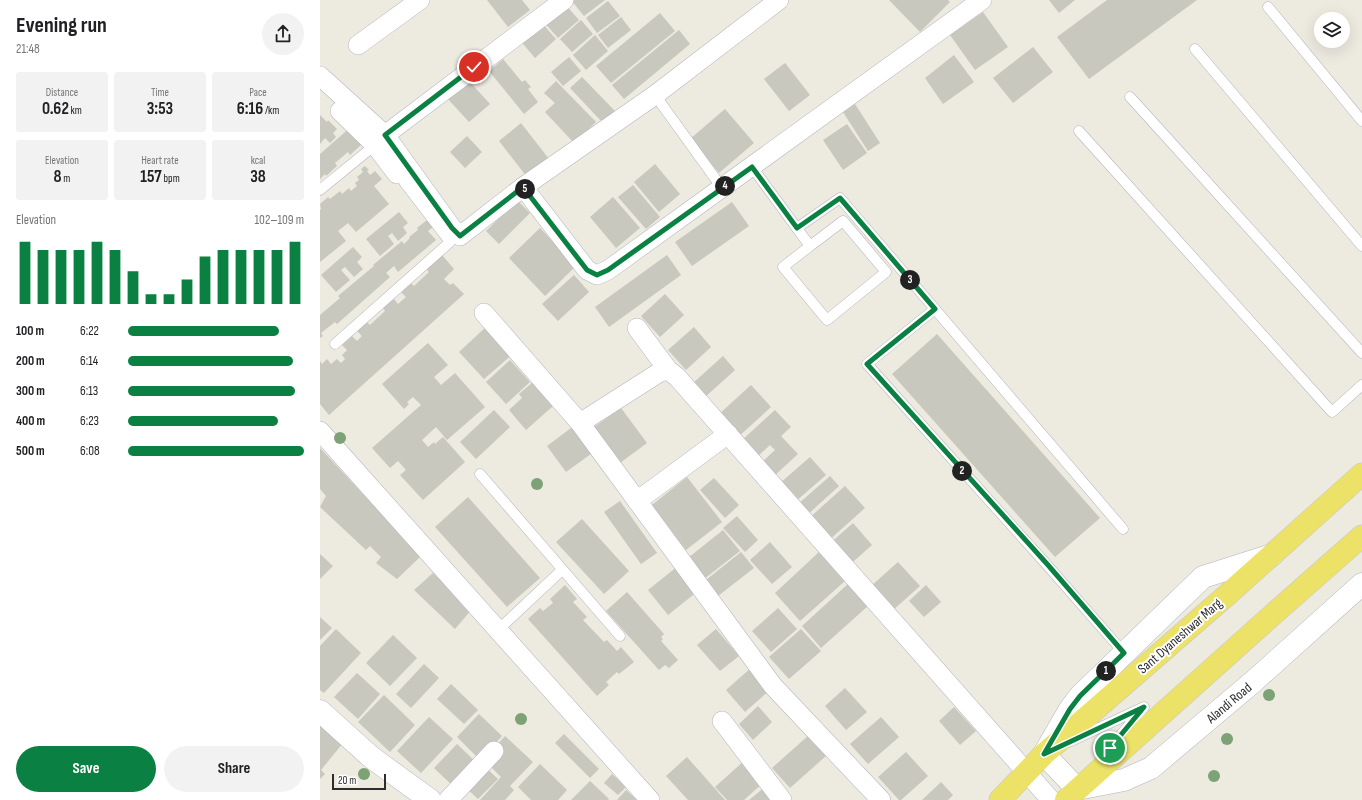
<!DOCTYPE html>
<meta charset="utf-8">
<style>
body{margin:0;font-family:"Sofia Sans Condensed",sans-serif;background:#f2f2f2;color:#202124;height:100vh;display:flex;flex-direction:column;font-size:15px;white-space:nowrap}
*{box-sizing:border-box;margin:0}
p{font-size:13px;color:#757577}
.icon{flex:none;width:22px;height:22px;fill:none;stroke:currentColor;stroke-width:2;stroke-linecap:round;stroke-linejoin:round}
.map{position:relative;flex:1;overflow:hidden}
.drawer{display:flex;flex-direction:column;background:#fff;width:320px}
.drawer>*{flex:none}
.controls{position:absolute;left:994px;top:12px;display:grid;gap:8px}
.controls a{display:grid;place-items:center;width:36px;height:36px;border-radius:50%;background:#fff;box-shadow:0 4px 16px #0002;font-size:20px}
.scale{position:absolute;left:12px;bottom:10px;width:54px;box-sizing:border-box;padding-left:4px;border:2px solid #2d2d2d;border-top:0;font-size:11px;line-height:14px;white-space:nowrap;color:#2d2d2d;-webkit-text-stroke:3px #fff;paint-order:stroke}
.pin{position:absolute;display:grid;place-items:center;width:34px;height:34px;color:#fff;margin:-17px;border:2px solid #fff;border-radius:50%;box-shadow:0 1px 4px #0007}
.km{position:absolute;width:20px;height:20px;margin:-10px;border-radius:50%;background:#222;color:#fff;font-size:11px;line-height:20px;text-align:center}
.round{display:grid;place-items:center;flex:none;width:42px;height:42px;border-radius:21px;background:#f2f2f2}
.overview{display:flex;align-items:center;justify-content:space-between;height:68px;padding:0 16px}
h1{font-size:22px;font-weight:700;line-height:30px}
.metrics{display:grid;grid-template-columns:repeat(3,1fr);gap:6px;height:68px;padding:4px 16px}
.metrics div{display:grid;align-content:center;border-radius:4px;background:#f2f2f2;text-align:center}
.metrics b{font-size:17px;font-weight:700}
.metrics small{font-size:11px;font-weight:400}
.metrics p{font-size:11px}
.chart{height:112px;padding:8px 16px}
.chart p{display:flex;justify-content:space-between}
.chart svg{width:100%;height:72px;margin-top:4px;stroke:#0b8043;stroke-width:6}
.primary-button{display:flex;gap:8px;margin-top:auto;padding:8px 16px}
.primary-button a{flex:1;height:46px;border-radius:24px;background:#0b8043;color:#fff;font-size:16px;font-weight:700;line-height:46px;text-align:center}
.primary-button a+a{background:#f2f2f2;color:#202124}
ul{padding:0 16px;list-style:none;font-size:13px}
li{display:grid;grid-template-columns:64px 48px 1fr;align-items:center;height:30px}
li i{height:10px;border-radius:5px;background:#0b8043}
main{display:flex;flex:1;min-height:0}
.map>svg:first-child{display:block}
.building{fill:#c9c8be}
.lines{fill:none;stroke-linecap:round;stroke-linejoin:round}
.lane-casing{stroke:#b3b4bf;stroke-width:11}
.street-casing{stroke:#b3b4bf;stroke-width:20}
.secondary-casing{stroke:#b3b4bf;stroke-width:23}
.primary-casing{stroke:#c8c8c8;stroke-width:23}
.lane{stroke:#fff;stroke-width:10}
.street{stroke:#fff;stroke-width:19}
.secondary{stroke:#fff;stroke-width:22}
.primary{stroke:#ece267;stroke-width:22}
.tree{fill:#7da275}
.route-casing{stroke:#fff;stroke-width:8}
.route{stroke:#0b8043;stroke-width:5}
.labels{text-anchor:middle;dominant-baseline:central;stroke-width:4;stroke-linejoin:round;paint-order:stroke}
.street-label{font-size:14px;fill:#2d2d2d;stroke:#fff}
</style>
<main>
<section class="drawer">
<div class="overview"><div><h1>Evening run</h1><p>21:48</p></div><a class="round"><svg class="icon" aria-label="share" viewBox="0 0 24 24"><path d="M12 15V3M7 8l5-5 5 5M5 13v7h14v-7"/></svg></a></div>
<div class="metrics">
<div><p>Distance</p><b>0.62<small> km</small></b></div>
<div><p>Time</p><b>3:53</b></div>
<div><p>Pace</p><b>6:16<small> /km</small></b></div>
</div>
<div class="metrics">
<div><p>Elevation</p><b>8<small> m</small></b></div>
<div><p>Heart rate</p><b>157<small> bpm</small></b></div>
<div><p>kcal</p><b>38</b></div>
</div>
<div class="chart"><p><span>Elevation</span>102–109 m</p>
<svg viewBox="0 0 160 44" preserveAspectRatio="none"><path d="M5 44V6M15 44V11M25 44V11M35 44V11M45 44V6M55 44V11M65 44V24M75 44V38M85 44V38M95 44V29M105 44V15M115 44V11M125 44V11M135 44V11M145 44V11M155 44V6"/></svg>
</div>
<ul>
<li><b>100 m</b>6:22<i style="width:86%"></i></li>
<li><b>200 m</b>6:14<i style="width:94%"></i></li>
<li><b>300 m</b>6:13<i style="width:95%"></i></li>
<li><b>400 m</b>6:23<i style="width:85%"></i></li>
<li><b>500 m</b>6:08<i style="width:100%"></i></li>
</ul>
<div class="primary-button"><a>Save</a><a>Share</a></div>
</section>
<div class="map">
<svg width="1042" height="800" viewBox="0 0 1042 800">
<rect width="100%" height="100%" fill="#edeae0"/>
<g class="building">
<polygon points="167,0 202,0 210,10 188,27"/>
<polygon points="251,0 285,0 264,16"/>
<polygon points="569,0 628,0 630,2 600,32"/>
<polygon points="729,0 755,0 739,13"/>
<polygon points="787,0 877,0 769,79 737,37"/>
<polygon points="288,1 300,16 277,33 266,18"/>
<polygon points="244,3 259,20 238,38 223,21"/>
<polygon points="663,12 688,47 655,70 630,35"/>
<polygon points="340,13 355,31 291,83 276,66"/>
<polygon points="301,17 311,30 288,48 278,35"/>
<polygon points="261,20 273,34 252,52 240,39"/>
<polygon points="220,21 236,39 215,58 199,39"/>
<polygon points="359,30 370,44 304,99 292,85"/>
<polygon points="275,35 288,51 266,70 253,55"/>
<polygon points="713,47 733,72 693,103 673,78"/>
<polygon points="634,55 654,82 623,104 605,78"/>
<polygon points="249,57 261,71 243,86 231,72"/>
<polygon points="183,59 202,82 205,80 211,87 208,89 218,102 204,114 169,71"/>
<polygon points="465,63 490,95 469,111 444,79"/>
<polygon points="262,77 295,111 283,123 250,88"/>
<polygon points="148,80 170,104 149,122 127,98"/>
<polygon points="236,81 276,122 254,143 225,112 235,103 224,93"/>
<polygon points="535,104 560,143 548,151 523,112"/>
<polygon points="405,109 434,143 399,173 370,139"/>
<polygon points="0,115 7,122 8,120 17,129 13,133 16,137 10,143 5,138 0,144"/>
<polygon points="201,123 229,159 207,177 179,141"/>
<polygon points="527,124 547,153 523,170 503,140"/>
<polygon points="32,126 41,145 30,155 28,152 15,163 17,166 6,176 5,174 0,179 0,154"/>
<polygon points="147,136 162,152 145,168 130,152"/>
<polygon points="335,164 360,194 339,212 314,182"/>
<polygon points="45,166 49,170 47,171 50,175 55,171 62,179 54,186 69,204 36,232 28,223 18,231 26,241 0,262 0,210 1,209 0,204 8,197 10,199 20,191 22,194 29,188 31,191 37,186 35,183 39,180 37,177 43,172 41,169"/>
<polygon points="313,185 340,217 326,229 298,197"/>
<polygon points="293,197 320,228 296,248 270,217"/>
<polygon points="197,200 210,213 179,244 166,231"/>
<polygon points="412,202 429,226 372,266 355,242"/>
<polygon points="79,212 88,223 83,227 87,233 78,241 72,233 68,236 74,244 60,256 46,239"/>
<polygon points="107,220 113,227 108,231 116,240 78,272 74,266 66,273 70,277 17,324 15,322 1,333 3,336 0,338 0,315 20,298 18,296 54,266 53,265 82,241 84,244 90,238 89,237 98,230 97,228"/>
<polygon points="220,228 256,266 225,296 189,258"/>
<polygon points="33,247 42,257 37,262 43,269 34,277 25,267 21,270 30,280 16,292 1,275"/>
<polygon points="122,255 134,269 124,279 130,285 133,283 144,294 9,415 0,404 0,361 2,364 7,359 11,364 17,359 21,363 25,359 22,355 27,350 22,345 32,336 37,341 42,336 37,331 47,322 50,325 65,311 63,308 74,299 78,304 86,297 81,292 91,283 94,286 109,272 106,269"/>
<polygon points="347,255 361,275 289,327 275,307"/>
<polygon points="254,275 269,292 238,321 222,304"/>
<polygon points="345,294 364,315 340,337 321,316"/>
<polygon points="167,326 193,354 164,379 139,352"/>
<polygon points="374,327 391,347 366,370 348,350"/>
<polygon points="617,334 780,518 735,557 572,374"/>
<polygon points="108,343 128,365 114,377 121,385 135,373 165,407 127,440 116,427 102,440 108,447 114,442 115,444 123,437 145,462 103,500 80,475 86,470 78,461 70,468 52,448 101,405 93,397 87,402 89,404 84,409 62,384"/>
<polygon points="403,356 415,370 384,398 372,384"/>
<polygon points="190,360 210,382 186,404 166,382"/>
<polygon points="213,382 233,406 206,430 189,410 202,398 199,394"/>
<polygon points="431,385 451,407 417,438 397,416"/>
<polygon points="301,408 327,443 300,463 274,427"/>
<polygon points="174,410 190,427 156,459 140,442"/>
<polygon points="455,410 471,427 461,436 478,454 453,477 441,463 455,450 450,445 436,458 421,441"/>
<polygon points="255,425 275,451 246,472 227,446"/>
<polygon points="0,448 101,556 77,579 56,563 61,557 50,546 46,550 0,507 6,496 0,489"/>
<polygon points="490,457 506,475 475,502 459,484"/>
<polygon points="510,476 519,486 486,516 477,505"/>
<polygon points="367,477 402,522 366,550 332,505"/>
<polygon points="394,478 419,505 405,518 380,490"/>
<polygon points="525,486 545,508 507,542 487,520"/>
<polygon points="148,497 220,578 187,607 115,527"/>
<polygon points="300,501 337,553 321,564 284,512"/>
<polygon points="417,516 438,540 425,552 403,528"/>
<polygon points="262,519 309,571 284,594 236,542"/>
<polygon points="533,523 552,545 526,568 507,546"/>
<polygon points="403,530 420,551 384,579 368,558"/>
<polygon points="450,542 472,567 452,584 430,560"/>
<polygon points="421,552 434,568 398,596 386,580"/>
<polygon points="499,552 525,581 480,621 455,593"/>
<polygon points="0,554 13,566 0,579"/>
<polygon points="578,562 600,586 572,611 550,587"/>
<polygon points="358,566 378,591 348,615 328,590"/>
<polygon points="113,573 153,608 135,629 94,590"/>
<polygon points="528,584 548,606 501,648 482,626"/>
<polygon points="245,585 257,599 253,602 267,617 263,620 284,642 287,640 297,651 301,647 314,662 299,674 297,672 286,682 289,685 277,696 208,619 220,608 223,611 233,603 230,599"/>
<polygon points="606,585 621,602 604,617 589,601"/>
<polygon points="307,592 344,634 341,637 343,639 341,641 358,660 349,668 345,665 339,670 286,611"/>
<polygon points="458,608 477,629 451,652 432,631"/>
<polygon points="0,617 12,628 0,640"/>
<polygon points="16,629 41,653 4,693 0,690 0,646"/>
<polygon points="396,629 419,656 400,671 377,645"/>
<polygon points="481,629 501,651 469,679 449,657"/>
<polygon points="73,635 97,658 70,686 46,663"/>
<polygon points="104,664 119,678 91,708 76,694"/>
<polygon points="432,667 451,689 425,712 406,690"/>
<polygon points="37,673 60,694 38,719 14,697"/>
<polygon points="131,684 158,710 144,724 117,699"/>
<polygon points="525,688 547,712 526,730 505,706"/>
<polygon points="64,695 95,725 70,752 38,722"/>
<polygon points="438,706 452,722 433,740 419,724"/>
<polygon points="634,707 656,731 640,745 619,721"/>
<polygon points="159,714 182,736 160,760 137,737"/>
<polygon points="109,717 133,739 101,773 77,751"/>
<polygon points="561,717 579,737 548,764 530,744"/>
<polygon points="0,723 23,743 1,770 5,774 0,779"/>
<polygon points="244,734 279,769 270,778 235,743"/>
<polygon points="489,735 507,755 470,788 452,768"/>
<polygon points="185,736 213,762 190,786 194,790 185,800 160,800 181,777 171,767 184,754 176,746"/>
<polygon points="137,744 158,764 135,788 114,768"/>
<polygon points="586,752 608,776 581,800 579,800 558,777"/>
<polygon points="367,757 405,800 368,800 346,776"/>
<polygon points="425,760 444,782 424,800 407,800 395,787"/>
<polygon points="220,764 247,790 238,800 211,800 198,787"/>
<polygon points="164,766 178,779 158,799 145,787"/>
<polygon points="292,774 306,787 298,795 284,783"/>
<polygon points="270,781 289,799 288,800 251,800"/>
<polygon points="621,782 633,795 628,800 602,800"/>
<polygon points="446,786 458,800 429,800"/>
<polygon points="306,790 317,800 297,800"/>
</g>
<g class="lines">
<g class="lane-casing">
<g id="lane">
<polyline points="948,7 1042,121"/>
<polyline points="875,49 1042,246"/>
<polyline points="335,95 402,188"/>
<polyline points="810,97 1042,353"/>
<polyline points="759,131 1012,412 1042,385"/>
<polyline points="432,167 490,246 463,267 507,320 566,272 523,221 490,246"/>
<polyline points="0,190 55,145"/>
<polyline points="477,228 520,198 803,529"/>
<polyline points="615,309 547,364 727,565 804,653"/>
<polyline points="15,344 130,242 84,182"/>
<polyline points="160,474 300,636"/>
<polyline points="178,630 242,570"/>
<polyline points="749,742 824,707 790,748"/>
</g>
</g>
<g class="street-casing">
<g id="street">
<polyline points="459,0 335,95 203,187 267,270 277,275 288,270 662,0"/>
<polyline points="38,45 100,0"/>
<polyline points="0,76 65,135 132,228 140,236 203,187"/>
<polyline points="20,111 55,145 77,174"/>
<polyline points="65,135 244,0"/>
<polyline points="164,313 260,423 453,686 561,800"/>
<polyline points="317,328 348,370"/>
<polyline points="260,423 340,372 348,370 357,377 731,800"/>
<polyline points="0,431 330,800"/>
<polyline points="317,501 408,434"/>
<polyline points="402,721 462,800"/>
<polyline points="128,800 174,751"/>
</g>
</g>
<g class="secondary-casing">
<g id="secondary">
<polyline points="952,555 883,577 760,696 750,709 724,754 757,789 804,780 831,768 934,681 1042,584"/>
<polyline points="0,711 51,757 110,800"/>
</g>
</g>
<g class="primary-casing">
<g id="primary">
<polyline points="680,800 724,754 907,595 1042,474"/>
<polyline points="746,800 949,618 1042,536"/>
</g>
</g>
<use href="#lane" class="lane"/>
<use href="#street" class="street"/>
<use href="#secondary" class="secondary"/>
<use href="#primary" class="primary"/>
</g>
<g class="tree">
<circle cx="20" cy="438" r="6"/>
<circle cx="217" cy="484" r="6"/>
<circle cx="949" cy="695" r="6"/>
<circle cx="201" cy="719" r="6"/>
<circle cx="907" cy="739" r="6"/>
<circle cx="44" cy="774" r="6"/>
<circle cx="894" cy="776" r="6"/>
</g>
<g class="lines">
<g class="route-casing">
<polyline id="route" points="154,67 65,135 132,228 140,236 203,187 267,270 277,275 288,270 432,167 477,228 520,198 615,309 547,364 728,565 804,653 760,696 750,709 724,754 824,707 790,748"/>
</g>
<use href="#route" class="route"/>
</g>
<g class="labels">
<g class="street-label">
<text transform="translate(860 636) rotate(-41)">Sant Dyaneshwar Marg</text>
<text transform="translate(909 703) rotate(-40)">Alandi Road</text>
</g>
</g>
</svg>
<div class="controls">
<a><svg class="icon" aria-label="layers" viewBox="0 0 24 24"><path d="M12 4l9 5-9 5-9-5zM3 14l9 5 9-5"/></svg></a>
</div>
<div class="scale">20 m</div>
<div class="pin" style="left:790px;top:748px;background:#1e9e55"><svg class="icon" aria-label="arrive" viewBox="0 0 24 24"><path d="M6 21V4h12l-3 4 3 4H6"/></svg></div>
<div class="pin" style="left:154px;top:67px;background:#d93025"><svg class="icon" aria-label="check" viewBox="0 0 24 24"><path d="M5 12l5 5 9-10"/></svg></div>
<b class="km" style="left:786px;top:671px">1</b>
<b class="km" style="left:642px;top:471px">2</b>
<b class="km" style="left:590px;top:280px">3</b>
<b class="km" style="left:405px;top:186px">4</b>
<b class="km" style="left:205px;top:189px">5</b>
</div>
</main>
